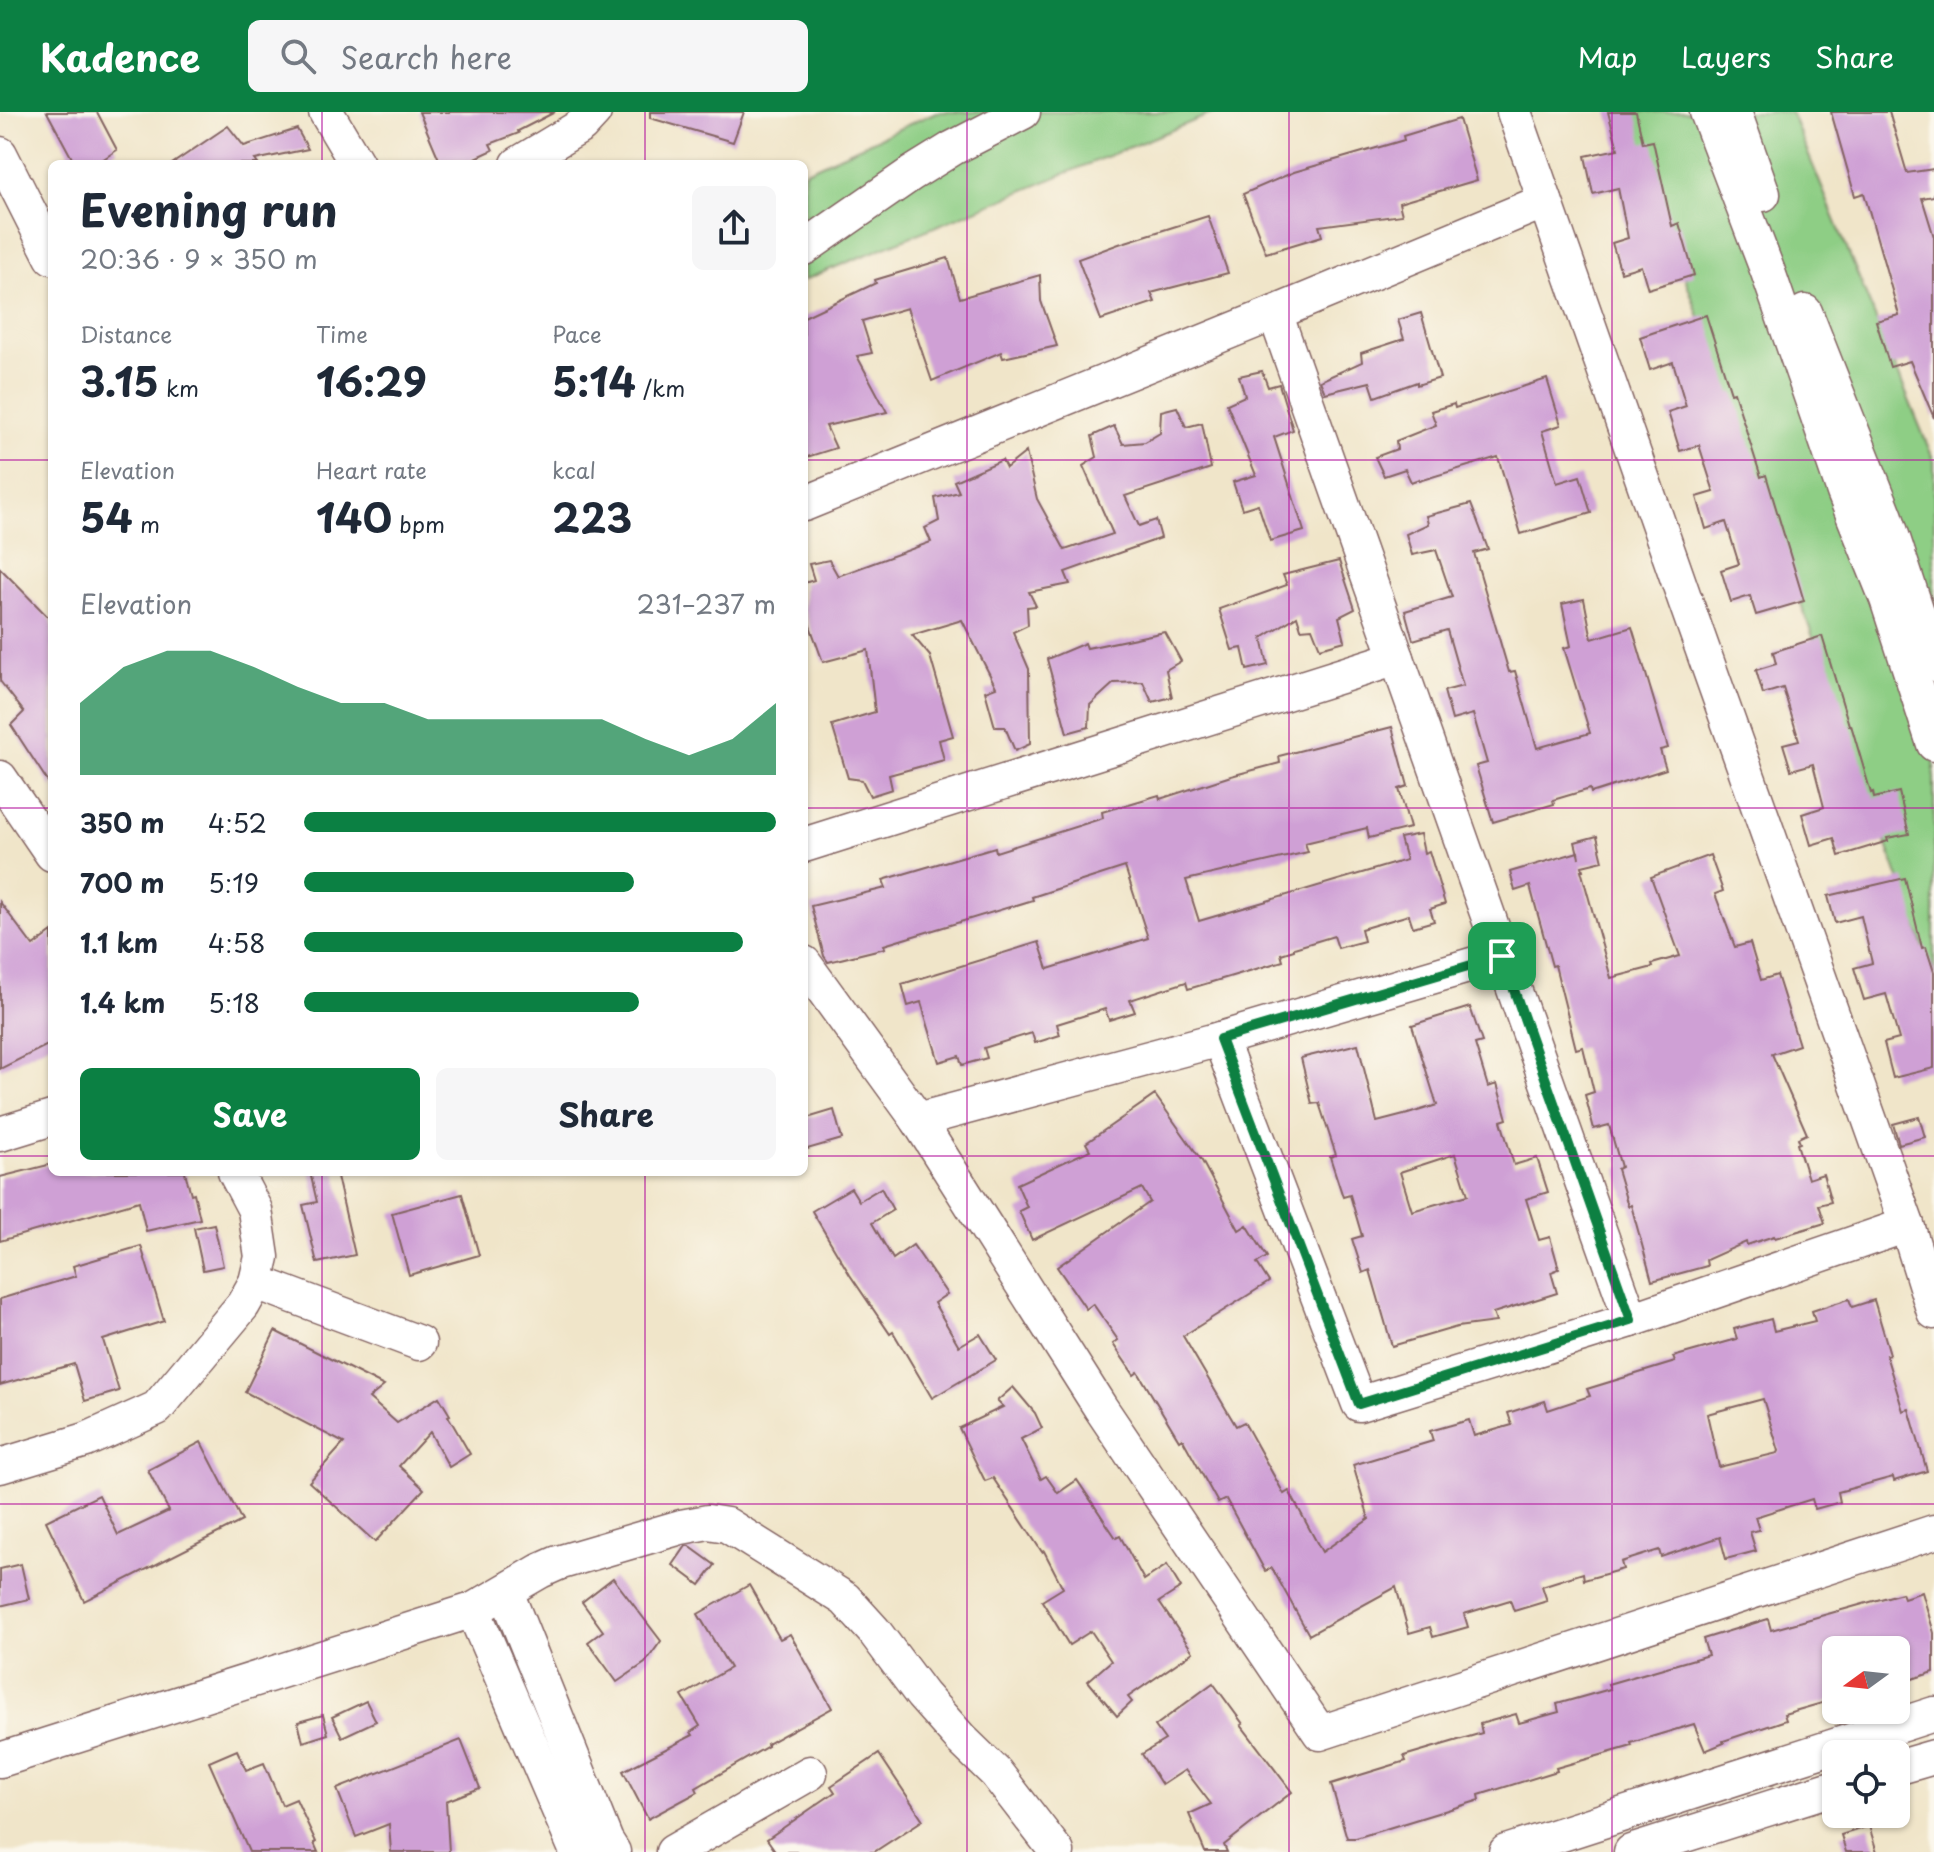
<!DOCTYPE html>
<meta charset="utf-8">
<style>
body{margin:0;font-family:"Playpen Sans",sans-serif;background:#f6f6f7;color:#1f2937;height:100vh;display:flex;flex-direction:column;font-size:30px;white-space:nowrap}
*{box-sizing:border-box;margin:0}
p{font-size:26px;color:#747a83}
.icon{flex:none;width:44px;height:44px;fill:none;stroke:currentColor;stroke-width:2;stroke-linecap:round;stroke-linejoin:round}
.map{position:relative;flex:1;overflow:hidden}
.sheet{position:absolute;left:48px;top:48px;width:760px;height:1016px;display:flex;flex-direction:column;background:#fff;border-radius:12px;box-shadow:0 2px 6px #0004}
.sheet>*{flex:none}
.needle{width:52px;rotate:255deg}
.fabs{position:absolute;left:1822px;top:1524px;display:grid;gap:16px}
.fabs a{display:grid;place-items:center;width:88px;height:88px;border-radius:12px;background:#fff;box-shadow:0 2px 6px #0004;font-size:40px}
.pin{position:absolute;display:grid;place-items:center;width:68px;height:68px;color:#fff;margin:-34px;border-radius:16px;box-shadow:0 4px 12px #0006}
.round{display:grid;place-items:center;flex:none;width:84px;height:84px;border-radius:12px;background:#f6f6f7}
.overview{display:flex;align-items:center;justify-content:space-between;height:136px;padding:0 32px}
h1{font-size:44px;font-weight:700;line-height:60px}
.figures{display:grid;grid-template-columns:repeat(3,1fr);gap:12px;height:136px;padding:8px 32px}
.figures div{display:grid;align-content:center}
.figures b{font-size:40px;font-weight:700}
.figures small{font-size:22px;font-weight:400}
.figures p{font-size:22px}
.chart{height:224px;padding:16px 32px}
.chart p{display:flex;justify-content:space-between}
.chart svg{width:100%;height:144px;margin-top:8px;fill:#0b8043;opacity:.7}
.primary-button{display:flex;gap:16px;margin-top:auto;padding:16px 32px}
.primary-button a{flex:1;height:92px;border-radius:12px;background:#0b8043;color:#fff;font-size:32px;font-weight:700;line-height:92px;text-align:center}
.primary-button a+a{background:#f6f6f7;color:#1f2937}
ul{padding:0 32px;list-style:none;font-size:26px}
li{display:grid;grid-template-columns:128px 96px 1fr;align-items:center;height:60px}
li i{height:20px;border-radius:10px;background:#0b8043}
header{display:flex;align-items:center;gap:48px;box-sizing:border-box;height:112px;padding:0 40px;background:#0b8043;color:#fff}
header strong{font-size:38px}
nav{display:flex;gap:44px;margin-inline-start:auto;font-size:28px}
.search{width:560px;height:72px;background:#f6f6f7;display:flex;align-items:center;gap:20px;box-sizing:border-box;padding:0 28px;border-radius:12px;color:#747a83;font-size:30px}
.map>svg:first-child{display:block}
.green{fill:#8ece85;stroke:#6c7658;stroke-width:2}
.building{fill:#cfa0d5;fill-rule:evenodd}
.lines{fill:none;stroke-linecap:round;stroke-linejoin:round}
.minor-casing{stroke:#846462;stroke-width:37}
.minor{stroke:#fff;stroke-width:34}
.route-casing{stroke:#fff;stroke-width:16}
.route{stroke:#0b8043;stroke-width:10}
.grid{fill:none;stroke:#b5179e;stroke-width:2;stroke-opacity:0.55}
</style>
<header>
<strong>Kadence</strong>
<div class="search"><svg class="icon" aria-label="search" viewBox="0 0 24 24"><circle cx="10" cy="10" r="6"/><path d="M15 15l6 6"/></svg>Search here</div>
<nav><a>Map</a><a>Layers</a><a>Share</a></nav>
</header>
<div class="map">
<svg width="1934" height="1740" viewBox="0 0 1934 1740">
<rect width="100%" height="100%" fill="#fbf7ec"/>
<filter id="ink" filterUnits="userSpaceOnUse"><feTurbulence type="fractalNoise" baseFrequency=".0125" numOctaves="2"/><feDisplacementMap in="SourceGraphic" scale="16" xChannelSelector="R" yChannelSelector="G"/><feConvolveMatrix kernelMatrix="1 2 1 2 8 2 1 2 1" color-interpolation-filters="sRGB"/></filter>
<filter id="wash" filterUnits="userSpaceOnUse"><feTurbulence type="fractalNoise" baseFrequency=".006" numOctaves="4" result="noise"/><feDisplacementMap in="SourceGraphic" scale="32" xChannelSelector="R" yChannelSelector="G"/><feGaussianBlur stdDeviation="1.8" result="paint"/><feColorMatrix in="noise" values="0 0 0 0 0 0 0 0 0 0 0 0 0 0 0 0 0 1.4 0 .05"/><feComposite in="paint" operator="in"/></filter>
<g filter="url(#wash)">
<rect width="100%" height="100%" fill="#f0e5c9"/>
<g class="green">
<polygon points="936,0 1216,0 804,168 804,60"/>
<polygon points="1626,0 1791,0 1934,349 1934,865"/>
</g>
<g id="blocks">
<g class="building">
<polygon points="47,0 97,0 117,38 96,52 75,52"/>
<polygon points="419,0 555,0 518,19 519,21 490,32 493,38 463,52 441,52"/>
<polygon points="650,0 744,0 733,30 650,6"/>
<polygon points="1608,0 1636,0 1643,31 1653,29 1672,114 1679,111 1694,163 1648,177 1641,154 1621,160 1612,131 1628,126 1618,76 1593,82 1585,44 1618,37"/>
<polygon points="1831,0 1889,0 1907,61 1934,57 1934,84 1922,86 1934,125 1934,306 1910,249 1890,255 1876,209 1899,203 1864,81 1855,84"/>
<polygon points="1459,7 1477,68 1399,91 1402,103 1319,114 1322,124 1266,141 1243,82 1294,60 1404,28 1403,24"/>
<polygon points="228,14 244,34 297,17 308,37 255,48 258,52 172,52"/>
<polygon points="1208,104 1228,161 1151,181 1155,190 1101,208 1078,147 1119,132"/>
<polygon points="948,146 960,186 1040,163 1041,189 1057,234 1003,246 1001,240 932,269 907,196 862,209 872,241 857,244 887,300 826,314 836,336 804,346 804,205 876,171 875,168"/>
<polygon points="1421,201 1440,266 1417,273 1417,270 1375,285 1370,270 1325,281 1320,269 1362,250 1361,241 1404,227 1398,208"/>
<polygon points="1706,203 1731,281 1734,280 1761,365 1766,363 1804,489 1756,503 1750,484 1731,490 1721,458 1739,452 1726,410 1706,417 1697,385 1714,380 1699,333 1680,339 1668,300 1686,294 1673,250 1650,258 1640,225"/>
<polygon points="1262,259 1268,275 1279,272 1293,318 1274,325 1304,419 1270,429 1258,392 1242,397 1233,370 1256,363 1227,292 1245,284 1239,264"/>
<polygon points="1547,267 1561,313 1542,319 1557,371 1580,364 1591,401 1521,422 1498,345 1419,369 1419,367 1411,370 1405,357 1384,364 1375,345 1397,337 1396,329 1436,313 1431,299 1454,292 1455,296"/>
<polygon points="1177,295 1186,315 1202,311 1211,356 1125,384 1139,414 1156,408 1161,426 1065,460 1070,472 1029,480 1036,494 1027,495 1028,513 1013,520 1029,557 1030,632 1015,639 1005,615 995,615 985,579 996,575 962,508 912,523 930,544 953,624 939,628 944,648 889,663 892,677 870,684 862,668 848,666 832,613 875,600 868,538 823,550 804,497 804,471 814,468 809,452 829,448 838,464 931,430 925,416 939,409 935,386 959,380 954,369 1002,348 1006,356 1026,340 1037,387 1065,438 1113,422 1083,354 1097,345 1092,324 1114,314 1123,332 1145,330 1160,321 1161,299"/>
<polygon points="1471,392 1488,437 1474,441 1509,560 1515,559 1537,636 1590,621 1564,536 1571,534 1562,492 1584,487 1592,527 1632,515 1668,636 1660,638 1666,657 1591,681 1590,677 1553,688 1554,692 1493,710 1476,654 1487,651 1473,602 1452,608 1444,579 1463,574 1447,518 1413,528 1405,499 1452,485 1436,438 1412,443 1406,422 1428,412 1426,404"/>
<polygon points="1339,449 1355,497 1339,505 1345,529 1320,536 1312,516 1301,517 1297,504 1262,526 1268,553 1247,558 1242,536 1232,538 1219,497 1287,473 1283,463"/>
<polygon points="0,456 52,509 52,676 11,613 24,600 0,569"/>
<polygon points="1165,520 1181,549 1166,558 1172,585 1152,590 1143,570 1114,571 1090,593 1089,615 1067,621 1047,547 1085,531 1087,536"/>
<polygon points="1822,524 1849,613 1851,613 1871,681 1873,680 1874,686 1899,680 1909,722 1887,726 1888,729 1839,744 1834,726 1811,733 1802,702 1824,695 1813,652 1791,658 1783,632 1799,628 1783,576 1763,582 1756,558 1776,552 1773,540"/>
<polygon points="1392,615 1408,674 1399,677 1410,716 1369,726 1367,716 1305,731 1308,740 1186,768 1199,809 1406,748 1400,726 1420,722 1424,741 1429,739 1445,792 1430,797 1434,809 1413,815 1409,803 1361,817 1364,829 1338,836 1334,824 1294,836 1294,838 1281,842 1283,849 1188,877 1186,870 1130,888 1135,900 1109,908 1105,897 1057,912 1060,923 1035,931 1032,921 984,936 987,946 962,953 959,944 939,950 921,890 908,894 902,872 1039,830 1048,857 1148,826 1125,755 1032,785 1033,788 884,833 885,836 828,850 824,844 811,794 886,776 883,768 995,735 996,740 1103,706 1102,700 1159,683 1160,687 1231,664 1280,651 1279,644"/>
<polygon points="1597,724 1603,749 1582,754 1583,758 1581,758 1611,866 1653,855 1652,852 1680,844 1651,765 1710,743 1723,779 1715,782 1735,835 1750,831 1761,868 1777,863 1799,933 1772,942 1807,1022 1798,1026 1800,1031 1797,1032 1808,1067 1823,1062 1831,1090 1819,1093 1825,1111 1775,1126 1774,1124 1747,1133 1746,1130 1706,1148 1707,1154 1652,1169 1631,1093 1628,1094 1617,1057 1621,1055 1609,1013 1594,1017 1585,983 1594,980 1583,935 1576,937 1555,853 1552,854 1530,774 1515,779 1510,760 1578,740 1579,746 1575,730"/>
<polygon points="1905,766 1922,836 1926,835 1934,860 1934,956 1893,966 1884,931 1899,927 1886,882 1864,888 1854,856 1872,851 1861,804 1835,811 1828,784"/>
<polygon points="0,790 33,834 52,820 52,931 0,957"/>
<path d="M1470,895L1482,930L1475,932L1488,975L1497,972L1507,1007L1501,1009L1514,1053L1537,1046L1548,1080L1526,1087L1539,1128L1550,1125L1559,1157L1551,1160L1557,1181L1493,1201L1496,1210L1457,1215L1392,1234L1370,1158L1363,1161L1352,1127L1362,1124L1350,1083L1343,1085L1330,1045L1336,1043L1319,991L1312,992L1301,946L1358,932L1377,1010L1408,1002L1437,993L1412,913ZM1455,1042L1468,1083L1412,1099L1400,1060Z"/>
<path d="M1155,983L1202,1049L1239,1118L1247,1113L1267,1145L1257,1151L1269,1170L1183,1224L1236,1314L1244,1310L1284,1382L1289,1379L1322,1440L1369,1407L1353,1353L1433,1329L1430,1319L1469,1308L1474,1324L1512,1313L1508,1301L1545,1289L1548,1298L1590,1284L1587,1277L1675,1250L1673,1245L1737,1227L1734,1217L1771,1207L1774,1219L1815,1209L1812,1199L1849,1187L1852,1195L1874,1188L1890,1242L1886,1243L1903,1299L1909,1297L1927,1359L1894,1369L1893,1365L1838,1380L1840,1390L1815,1397L1812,1387L1755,1405L1759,1418L1750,1420L1756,1439L1726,1447L1720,1425L1661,1445L1659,1438L1621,1450L1623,1457L1584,1468L1583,1461L1542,1474L1547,1489L1514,1499L1510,1488L1464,1502L1468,1515L1433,1525L1430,1515L1409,1521L1396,1475L1309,1523L1272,1456L1265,1459L1226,1387L1218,1391L1182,1326L1179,1328L1138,1260L1134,1263L1113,1232L1118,1228L1093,1192L1086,1197L1057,1155L1150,1090L1142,1076L1032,1128L1019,1099L1027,1095L1017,1072L1090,1038L1086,1031ZM1763,1287L1779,1339L1778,1341L1719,1355L1707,1302Z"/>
<polygon points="834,998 842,1027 804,1038 804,1007"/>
<polygon points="1919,1005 1925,1025 1899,1032 1893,1012"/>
<polygon points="52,1052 52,1060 185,1060 191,1082 194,1081 200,1107 146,1119 139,1089 0,1129 0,1065"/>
<polygon points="310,1060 336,1060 355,1143 317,1151 303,1093 317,1090"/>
<polygon points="851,1076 859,1089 881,1076 893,1098 872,1111 893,1147 913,1133 947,1182 934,1191 959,1234 980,1222 996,1248 932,1286 893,1220 890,1222 850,1163 812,1099"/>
<polygon points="462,1082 479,1143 409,1163 392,1101"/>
<polygon points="214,1112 223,1154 203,1158 194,1116"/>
<polygon points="141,1134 164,1209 103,1228 119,1279 85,1289 74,1252 0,1273 0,1187 76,1164 73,1154"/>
<polygon points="275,1219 384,1274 369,1286 397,1311 439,1285 450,1303 448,1304 470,1342 449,1355 430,1320 399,1354 424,1377 375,1430 309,1370 344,1331 245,1280"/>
<polygon points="1013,1275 1035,1301 1042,1316 1021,1327 1041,1367 1046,1364 1058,1381 1077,1368 1116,1426 1120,1424 1144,1468 1167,1453 1181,1476 1159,1490 1193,1540 1128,1585 1132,1590 1117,1604 1088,1569 1111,1549 1091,1519 1069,1533 1042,1489 1063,1476 1044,1439 1042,1440 993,1366 985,1369 959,1316 1003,1295 997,1289"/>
<polygon points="201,1330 242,1409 84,1489 46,1409 99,1383 118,1423 169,1399 148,1358"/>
<polygon points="686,1434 689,1434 715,1453 700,1473 673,1453"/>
<polygon points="21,1452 29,1487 0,1494 0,1457"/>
<polygon points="613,1466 661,1529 645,1551 617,1570 588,1530 603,1519 582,1490"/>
<polygon points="749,1473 780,1527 790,1522 832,1596 767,1632 768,1634 696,1676 698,1680 648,1707 623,1659 693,1623 691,1620 700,1614 682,1584 730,1556 698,1502"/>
<polygon points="1922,1480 1934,1521 1934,1560 1900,1571 1896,1557 1896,1538 1836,1538 1836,1587 1784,1602 1786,1608 1723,1629 1724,1631 1705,1639 1694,1612 1631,1631 1632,1634 1556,1656 1557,1659 1479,1683 1480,1688 1356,1726 1347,1726 1331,1672 1406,1649 1404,1644 1482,1621 1480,1612 1516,1602 1519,1611 1559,1600 1557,1592 1610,1577 1608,1572 1708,1543 1703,1527 1768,1507 1771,1518 1902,1481 1904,1486"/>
<polygon points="1213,1571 1243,1612 1241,1613 1292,1680 1224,1733 1227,1740 1205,1740 1189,1702 1211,1692 1185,1658 1162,1673 1142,1642 1165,1628 1155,1614"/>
<polygon points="366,1589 376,1609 342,1625 332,1605"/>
<polygon points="323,1603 328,1622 303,1630 298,1610"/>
<polygon points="461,1628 480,1676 446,1689 449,1740 391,1740 389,1712 356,1725 337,1677"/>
<polygon points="237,1638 246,1658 264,1651 282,1693 296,1687 316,1730 314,1731 318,1740 249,1740 209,1650"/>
<polygon points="879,1642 923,1708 874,1740 776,1740 767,1727 835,1680 831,1674"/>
<polygon points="1869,1714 1877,1740 1846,1740 1841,1723"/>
</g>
</g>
</g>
<g filter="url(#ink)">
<use href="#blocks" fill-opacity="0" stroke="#846462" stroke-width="2"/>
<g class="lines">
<g class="minor-casing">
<g id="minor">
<polyline points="326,0 357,52"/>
<polyline points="1514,0 1685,488 1907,1113 1934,1200"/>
<polyline points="1707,0 1768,160 1844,380 1887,487 1934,632"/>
<polyline points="1734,0 1763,82"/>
<polyline points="0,42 52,145"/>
<polyline points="518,52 581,14 594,0"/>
<polyline points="804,136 911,62 953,36 1023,0"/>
<polyline points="1805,200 1886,405 1934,552"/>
<polyline points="1275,201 1631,1208"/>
<polyline points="804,392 1275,201 1545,89"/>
<polyline points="0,666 52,742"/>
<polyline points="804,733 1397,546"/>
<polyline points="804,851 918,1008 1100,1295 1320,1621 1934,1420"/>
<polyline points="1220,927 1359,1292 1631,1208 1907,1113"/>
<polyline points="918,1008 1220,927 1502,844"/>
<polyline points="0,1022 52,1006"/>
<polyline points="256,1170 419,1231"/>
<polyline points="0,1354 86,1328 157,1296 243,1193 256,1170 262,1145 255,1098 235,1060"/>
<polyline points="506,1480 606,1729 613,1740"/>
<polyline points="473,1498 577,1740"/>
<polyline points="0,1648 473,1498 540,1459 558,1451 681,1415 708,1410 727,1413 845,1487 874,1519 922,1583 961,1627 996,1661 1057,1740"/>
<polyline points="1896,1656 1934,1645"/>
<polyline points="673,1740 810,1661"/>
<polyline points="1506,1740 1934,1602"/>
<polyline points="1631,1740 1836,1675"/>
</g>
</g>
<use href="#minor" class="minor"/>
</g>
</g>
<g class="lines" filter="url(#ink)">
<g class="route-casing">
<polygon id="route" points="1502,844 1631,1208 1359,1292 1220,927"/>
</g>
<use href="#route" class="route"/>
</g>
<path class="grid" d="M322,0V52M645,0V52M967,0V1740M1289,0V1740M1612,0V1740M0,348H52M804,348H1934M0,696H52M804,696H1934M0,1044H52M804,1044H1934M322,1060V1740M645,1060V1740M0,1392H1934"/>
</svg>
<div class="fabs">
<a><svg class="needle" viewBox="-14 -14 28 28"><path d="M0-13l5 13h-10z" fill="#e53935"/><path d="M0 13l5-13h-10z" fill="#747a83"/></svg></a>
<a><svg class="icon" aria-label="locate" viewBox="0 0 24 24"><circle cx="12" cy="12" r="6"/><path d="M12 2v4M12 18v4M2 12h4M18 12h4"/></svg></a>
</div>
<div class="pin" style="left:1502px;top:844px;background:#1e9e55"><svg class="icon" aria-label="arrive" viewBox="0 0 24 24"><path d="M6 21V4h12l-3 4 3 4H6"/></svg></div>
<section class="sheet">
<div class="overview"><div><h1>Evening run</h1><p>20:36 · 9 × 350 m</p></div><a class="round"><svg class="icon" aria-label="share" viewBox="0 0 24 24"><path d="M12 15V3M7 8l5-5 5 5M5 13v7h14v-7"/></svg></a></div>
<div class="figures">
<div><p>Distance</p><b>3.15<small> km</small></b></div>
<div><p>Time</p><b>16:29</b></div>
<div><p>Pace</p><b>5:14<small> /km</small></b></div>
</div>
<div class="figures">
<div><p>Elevation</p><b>54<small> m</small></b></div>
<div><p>Heart rate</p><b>140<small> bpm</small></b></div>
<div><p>kcal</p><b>223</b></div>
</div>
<div class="chart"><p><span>Elevation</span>231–237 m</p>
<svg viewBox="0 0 160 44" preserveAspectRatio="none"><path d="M0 44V22L10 11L20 6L30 6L40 11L50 17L60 22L70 22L80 27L90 27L100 27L110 27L120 27L130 33L140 38L150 33L160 22V44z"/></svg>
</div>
<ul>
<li><b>350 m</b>4:52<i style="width:100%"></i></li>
<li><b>700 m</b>5:19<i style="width:70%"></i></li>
<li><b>1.1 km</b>4:58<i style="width:93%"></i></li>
<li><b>1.4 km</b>5:18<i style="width:71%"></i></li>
</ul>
<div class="primary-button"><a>Save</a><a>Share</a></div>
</section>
</div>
